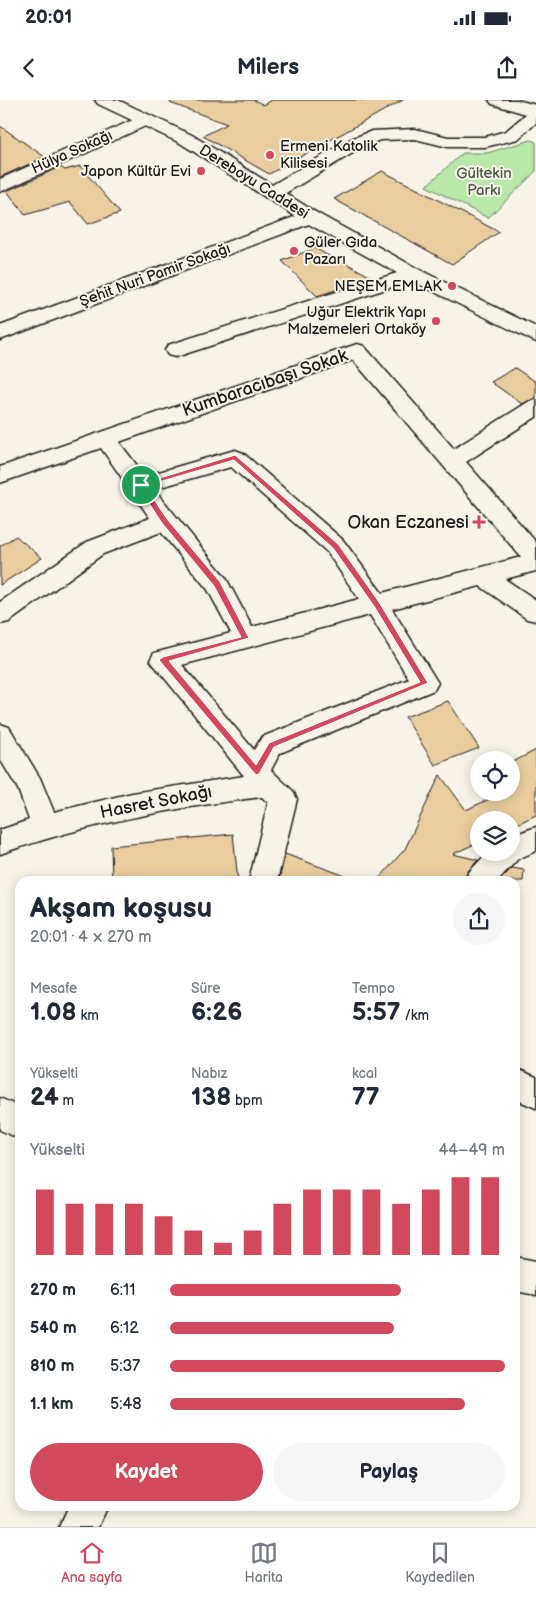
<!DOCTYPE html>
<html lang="tr">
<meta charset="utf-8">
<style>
body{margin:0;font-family:"Balsamiq Sans",sans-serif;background:#f6f6f7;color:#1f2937;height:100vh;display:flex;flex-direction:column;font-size:19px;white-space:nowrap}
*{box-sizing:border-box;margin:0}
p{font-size:16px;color:#747a83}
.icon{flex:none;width:28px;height:28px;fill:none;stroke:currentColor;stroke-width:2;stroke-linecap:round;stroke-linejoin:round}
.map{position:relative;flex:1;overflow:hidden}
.details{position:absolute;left:15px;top:776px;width:505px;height:635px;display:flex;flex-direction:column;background:#fff;border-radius:15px;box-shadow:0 2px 12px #0003}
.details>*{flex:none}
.fabs{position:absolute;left:470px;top:651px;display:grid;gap:10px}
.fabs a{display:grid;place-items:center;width:50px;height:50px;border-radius:50%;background:#fff;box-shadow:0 2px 12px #0003;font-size:25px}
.pin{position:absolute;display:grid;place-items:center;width:42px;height:42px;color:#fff;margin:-21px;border:2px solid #fff;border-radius:50%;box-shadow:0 1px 5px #0007}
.round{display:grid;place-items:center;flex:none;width:52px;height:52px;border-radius:26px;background:#f6f6f7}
.overview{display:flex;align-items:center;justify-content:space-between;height:85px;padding:0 15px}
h1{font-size:28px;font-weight:800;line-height:38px}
.stats{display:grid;grid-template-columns:repeat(3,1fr);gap:8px;height:85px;padding:5px 15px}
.stats div{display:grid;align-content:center}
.stats b{font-size:25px;font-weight:800}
.stats small{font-size:14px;font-weight:400}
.stats p{font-size:14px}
.chart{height:140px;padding:10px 15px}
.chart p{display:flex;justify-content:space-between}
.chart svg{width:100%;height:90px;margin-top:5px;stroke:#d1495b;stroke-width:6}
.button{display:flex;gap:10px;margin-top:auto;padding:10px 15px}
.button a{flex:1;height:58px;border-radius:30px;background:#d1495b;color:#fff;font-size:20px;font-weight:800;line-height:58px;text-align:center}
.button a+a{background:#f6f6f7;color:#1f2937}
ul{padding:0 15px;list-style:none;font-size:16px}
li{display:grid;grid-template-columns:80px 60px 1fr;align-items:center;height:38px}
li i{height:12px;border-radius:6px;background:#d1495b}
.status{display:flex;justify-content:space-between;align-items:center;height:35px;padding:0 25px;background:#fff;direction:ltr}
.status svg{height:14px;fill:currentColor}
header{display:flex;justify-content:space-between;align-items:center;height:65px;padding:0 15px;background:#fff;font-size:22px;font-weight:800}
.dock{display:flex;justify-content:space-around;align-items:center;height:70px;border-top:1px solid #e0e1e3;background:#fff;font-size:14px;color:#747a83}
.dock a{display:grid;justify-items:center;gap:2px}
.dock .active{color:#d1495b}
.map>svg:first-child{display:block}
.green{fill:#b8e9a9;stroke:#6a8262}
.building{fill:#eacd9e;stroke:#1c1c1c}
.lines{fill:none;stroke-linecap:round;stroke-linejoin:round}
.minor-casing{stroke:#1c1c1c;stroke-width:3}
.major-casing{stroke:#1c1c1c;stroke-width:3}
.minor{fill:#f7f3e8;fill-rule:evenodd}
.major{fill:#f7f3e8;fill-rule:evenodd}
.route{fill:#d1495b;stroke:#fff;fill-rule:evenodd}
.poi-dot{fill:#d1495b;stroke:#f7f3e8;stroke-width:2}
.labels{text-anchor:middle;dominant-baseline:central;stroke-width:4;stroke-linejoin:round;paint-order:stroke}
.far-poi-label{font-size:15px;fill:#1c1c1c;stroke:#f7f3e8;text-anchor:end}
.far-street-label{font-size:15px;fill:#1c1c1c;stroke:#f7f3e8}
.far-park-label{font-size:15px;fill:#4b5a46;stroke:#f7f3e8}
.street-label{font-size:18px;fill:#1c1c1c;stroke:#f7f3e8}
.poi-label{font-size:18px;fill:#1c1c1c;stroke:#f7f3e8;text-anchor:end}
</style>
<div class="status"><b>20:01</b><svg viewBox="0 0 49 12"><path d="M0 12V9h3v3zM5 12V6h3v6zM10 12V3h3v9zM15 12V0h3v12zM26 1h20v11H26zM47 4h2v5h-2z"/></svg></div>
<header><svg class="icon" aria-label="back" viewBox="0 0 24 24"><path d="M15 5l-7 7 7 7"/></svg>Milers<svg class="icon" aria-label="share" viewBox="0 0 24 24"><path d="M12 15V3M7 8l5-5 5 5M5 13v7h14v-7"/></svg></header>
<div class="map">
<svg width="536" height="1427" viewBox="0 0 536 1427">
<rect width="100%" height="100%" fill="#f7f3e8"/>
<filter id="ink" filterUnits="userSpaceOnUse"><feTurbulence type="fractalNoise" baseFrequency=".02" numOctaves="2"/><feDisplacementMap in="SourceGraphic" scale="10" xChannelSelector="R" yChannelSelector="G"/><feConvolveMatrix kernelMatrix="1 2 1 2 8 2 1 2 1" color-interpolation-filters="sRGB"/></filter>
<g filter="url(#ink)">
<polygon class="green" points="531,40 536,42 536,71 488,118 426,86 463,53 487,53"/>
<g class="building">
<polygon points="171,0 254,0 264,5 272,0 403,0 269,74 203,36 227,24 170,3"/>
<polygon points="0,26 45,57 0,77"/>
<polygon points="80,66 120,113 88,124 70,102 25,115 7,91 60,67 65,70"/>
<polygon points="382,71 419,90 499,132 452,164 334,99"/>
<polygon points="315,148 332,158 335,157 373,178 317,196 282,161"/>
<polygon points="515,268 536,282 536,298 522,304 491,282"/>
<polygon points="16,436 42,458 0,485 0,446"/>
<polygon points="448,601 479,648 435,665 405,617"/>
<polygon points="536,650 536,715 511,727 511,720 479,720 479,742 453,754 478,760 468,771 463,781 377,781 405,749 440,675 466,710 504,692 511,692 511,663"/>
<polygon points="233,734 238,781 112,781 111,746"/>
<polygon points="285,754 351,778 350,781 279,781"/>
<polygon points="512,768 524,770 523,781 499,781"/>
</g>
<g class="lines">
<g class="minor-casing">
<g id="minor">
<polygon points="489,0 517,0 536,5 536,23 518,39 485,47 448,47 415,39 380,40 363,47 279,97 265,97 263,93 265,89 351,39 372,31 415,29 448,37 485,37 506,31 526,14 492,4"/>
<polygon points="144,15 150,16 153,20 150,24 0,92 0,79"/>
<polygon points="310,111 317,113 320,117 317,121 0,240 0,226"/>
<polygon points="413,168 420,170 423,174 420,178 182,255 175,257 168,255 165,250 168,245"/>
<path d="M357,244L364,246L454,349L528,302L536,300V317L466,362L536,442V471L505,479L536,500V521L527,519L480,486L392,509L438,583L434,590L280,653L271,670L293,691L297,699L277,781H249L268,703L262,697C172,708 85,724 0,754V730L29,720L18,689L0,659V624L9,627L40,678L54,712L132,693L244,676L150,560L154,553L231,533L208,490L161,432L103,454L9,522L0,524V502L87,442L150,418L101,348L0,383V367ZM353,260L521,457L382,493L343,440L243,353L235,350L145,376L119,342ZM231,367L327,452L359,499L252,527L226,478L154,389ZM370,515L409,579L262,637L254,650L182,565Z"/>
<polygon points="536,727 536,751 518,759 497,781 465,781 469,772 488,752 511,752 511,736"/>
<polygon points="515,968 536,977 536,1008 515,999"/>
<polygon points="0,998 20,1007 20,1039 0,1030"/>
<polygon points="515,1157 536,1161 536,1195 515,1191"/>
<polygon points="69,1406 108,1406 98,1427 59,1427"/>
</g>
</g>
<g class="major-casing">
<polygon id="major" points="95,0 118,0 192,35 317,113 420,170 536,227 536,242 406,178 303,121 180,43 98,4"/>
</g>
<use href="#minor" class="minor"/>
<use href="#major" class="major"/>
</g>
</g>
<path class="route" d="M235,355L338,444L379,502L428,583L274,647L259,674L256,675L159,560L163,557L241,537L214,486L162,423L137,385ZM234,360L333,448L374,506L420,582L269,643L256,665L169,561L249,538L220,482L167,419L145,386Z"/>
<g class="poi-dot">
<circle cx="270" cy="55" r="5"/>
<circle cx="201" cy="71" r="5"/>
<circle cx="294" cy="151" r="5"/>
<circle cx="452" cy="186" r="5"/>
<circle cx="436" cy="221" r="5"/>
<path d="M476.5 414.5h5v5h5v5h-5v5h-5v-5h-5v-5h5z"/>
</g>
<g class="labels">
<g class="far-poi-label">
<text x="280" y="46" text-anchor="start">Ermeni Katolik<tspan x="280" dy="17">Kilisesi</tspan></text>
<text x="191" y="71">Japon Kültür Evi</text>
<text x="304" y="142" text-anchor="start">Güler Gıda<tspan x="304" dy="17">Pazarı</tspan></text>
<text x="442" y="186">NEŞEM EMLAK</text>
<text x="426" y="212">Uğur Elektrik Yapı<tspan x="426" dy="17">Malzemeleri Ortaköy</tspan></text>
</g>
<g class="far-street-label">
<text transform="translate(72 52) rotate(-24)">Hülya Sokağı</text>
<text transform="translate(254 82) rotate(32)">Dereboyu Caddesi</text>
<text transform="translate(155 175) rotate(-20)">Şehit Nuri Pamir Sokağı</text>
</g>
<g class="far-park-label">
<text x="484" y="73">Gültekin<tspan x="484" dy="17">Parkı</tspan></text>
</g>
<g class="street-label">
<text transform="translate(265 283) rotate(-19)">Kumbaracıbaşı Sokak</text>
<text transform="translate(156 702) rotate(-11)">Hasret Sokağı</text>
</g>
<g class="poi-label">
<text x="469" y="422">Okan Eczanesi</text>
</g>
</g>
</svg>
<div class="fabs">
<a><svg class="icon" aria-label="locate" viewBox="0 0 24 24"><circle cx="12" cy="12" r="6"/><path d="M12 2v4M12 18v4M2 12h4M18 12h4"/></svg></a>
<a><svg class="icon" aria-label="layers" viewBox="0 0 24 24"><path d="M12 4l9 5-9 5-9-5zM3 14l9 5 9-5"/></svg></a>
</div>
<div class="pin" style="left:141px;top:385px;background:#1e9e55"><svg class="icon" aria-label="arrive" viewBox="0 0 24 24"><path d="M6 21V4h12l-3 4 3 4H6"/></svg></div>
<section class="details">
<div class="overview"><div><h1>Akşam koşusu</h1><p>20:01 · 4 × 270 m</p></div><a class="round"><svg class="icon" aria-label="share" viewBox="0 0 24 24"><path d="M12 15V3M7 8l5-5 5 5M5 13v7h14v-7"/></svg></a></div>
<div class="stats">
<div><p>Mesafe</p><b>1.08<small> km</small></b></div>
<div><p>Süre</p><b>6:26</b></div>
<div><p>Tempo</p><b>5:57<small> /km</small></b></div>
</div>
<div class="stats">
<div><p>Yükselti</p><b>24<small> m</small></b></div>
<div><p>Nabız</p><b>138<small> bpm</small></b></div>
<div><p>kcal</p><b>77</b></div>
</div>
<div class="chart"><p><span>Yükselti</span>44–49 m</p>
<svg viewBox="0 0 160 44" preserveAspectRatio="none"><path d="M5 44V12M15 44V19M25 44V19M35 44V19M45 44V25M55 44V32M65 44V38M75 44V32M85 44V19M95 44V12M105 44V12M115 44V12M125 44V19M135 44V12M145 44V6M155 44V6"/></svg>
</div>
<ul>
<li><b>270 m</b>6:11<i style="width:69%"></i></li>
<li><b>540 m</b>6:12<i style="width:67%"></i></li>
<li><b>810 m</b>5:37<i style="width:100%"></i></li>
<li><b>1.1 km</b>5:48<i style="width:88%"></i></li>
</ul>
<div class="button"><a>Kaydet</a><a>Paylaş</a></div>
</section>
</div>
<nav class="dock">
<a class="active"><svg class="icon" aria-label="home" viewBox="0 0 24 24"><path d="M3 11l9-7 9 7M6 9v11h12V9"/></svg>Ana sayfa</a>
<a><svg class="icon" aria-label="map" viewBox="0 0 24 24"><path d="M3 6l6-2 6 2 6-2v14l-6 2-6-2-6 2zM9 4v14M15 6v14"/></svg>Harita</a>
<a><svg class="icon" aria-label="saved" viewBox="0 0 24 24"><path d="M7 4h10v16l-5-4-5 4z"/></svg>Kaydedilen</a>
</nav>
